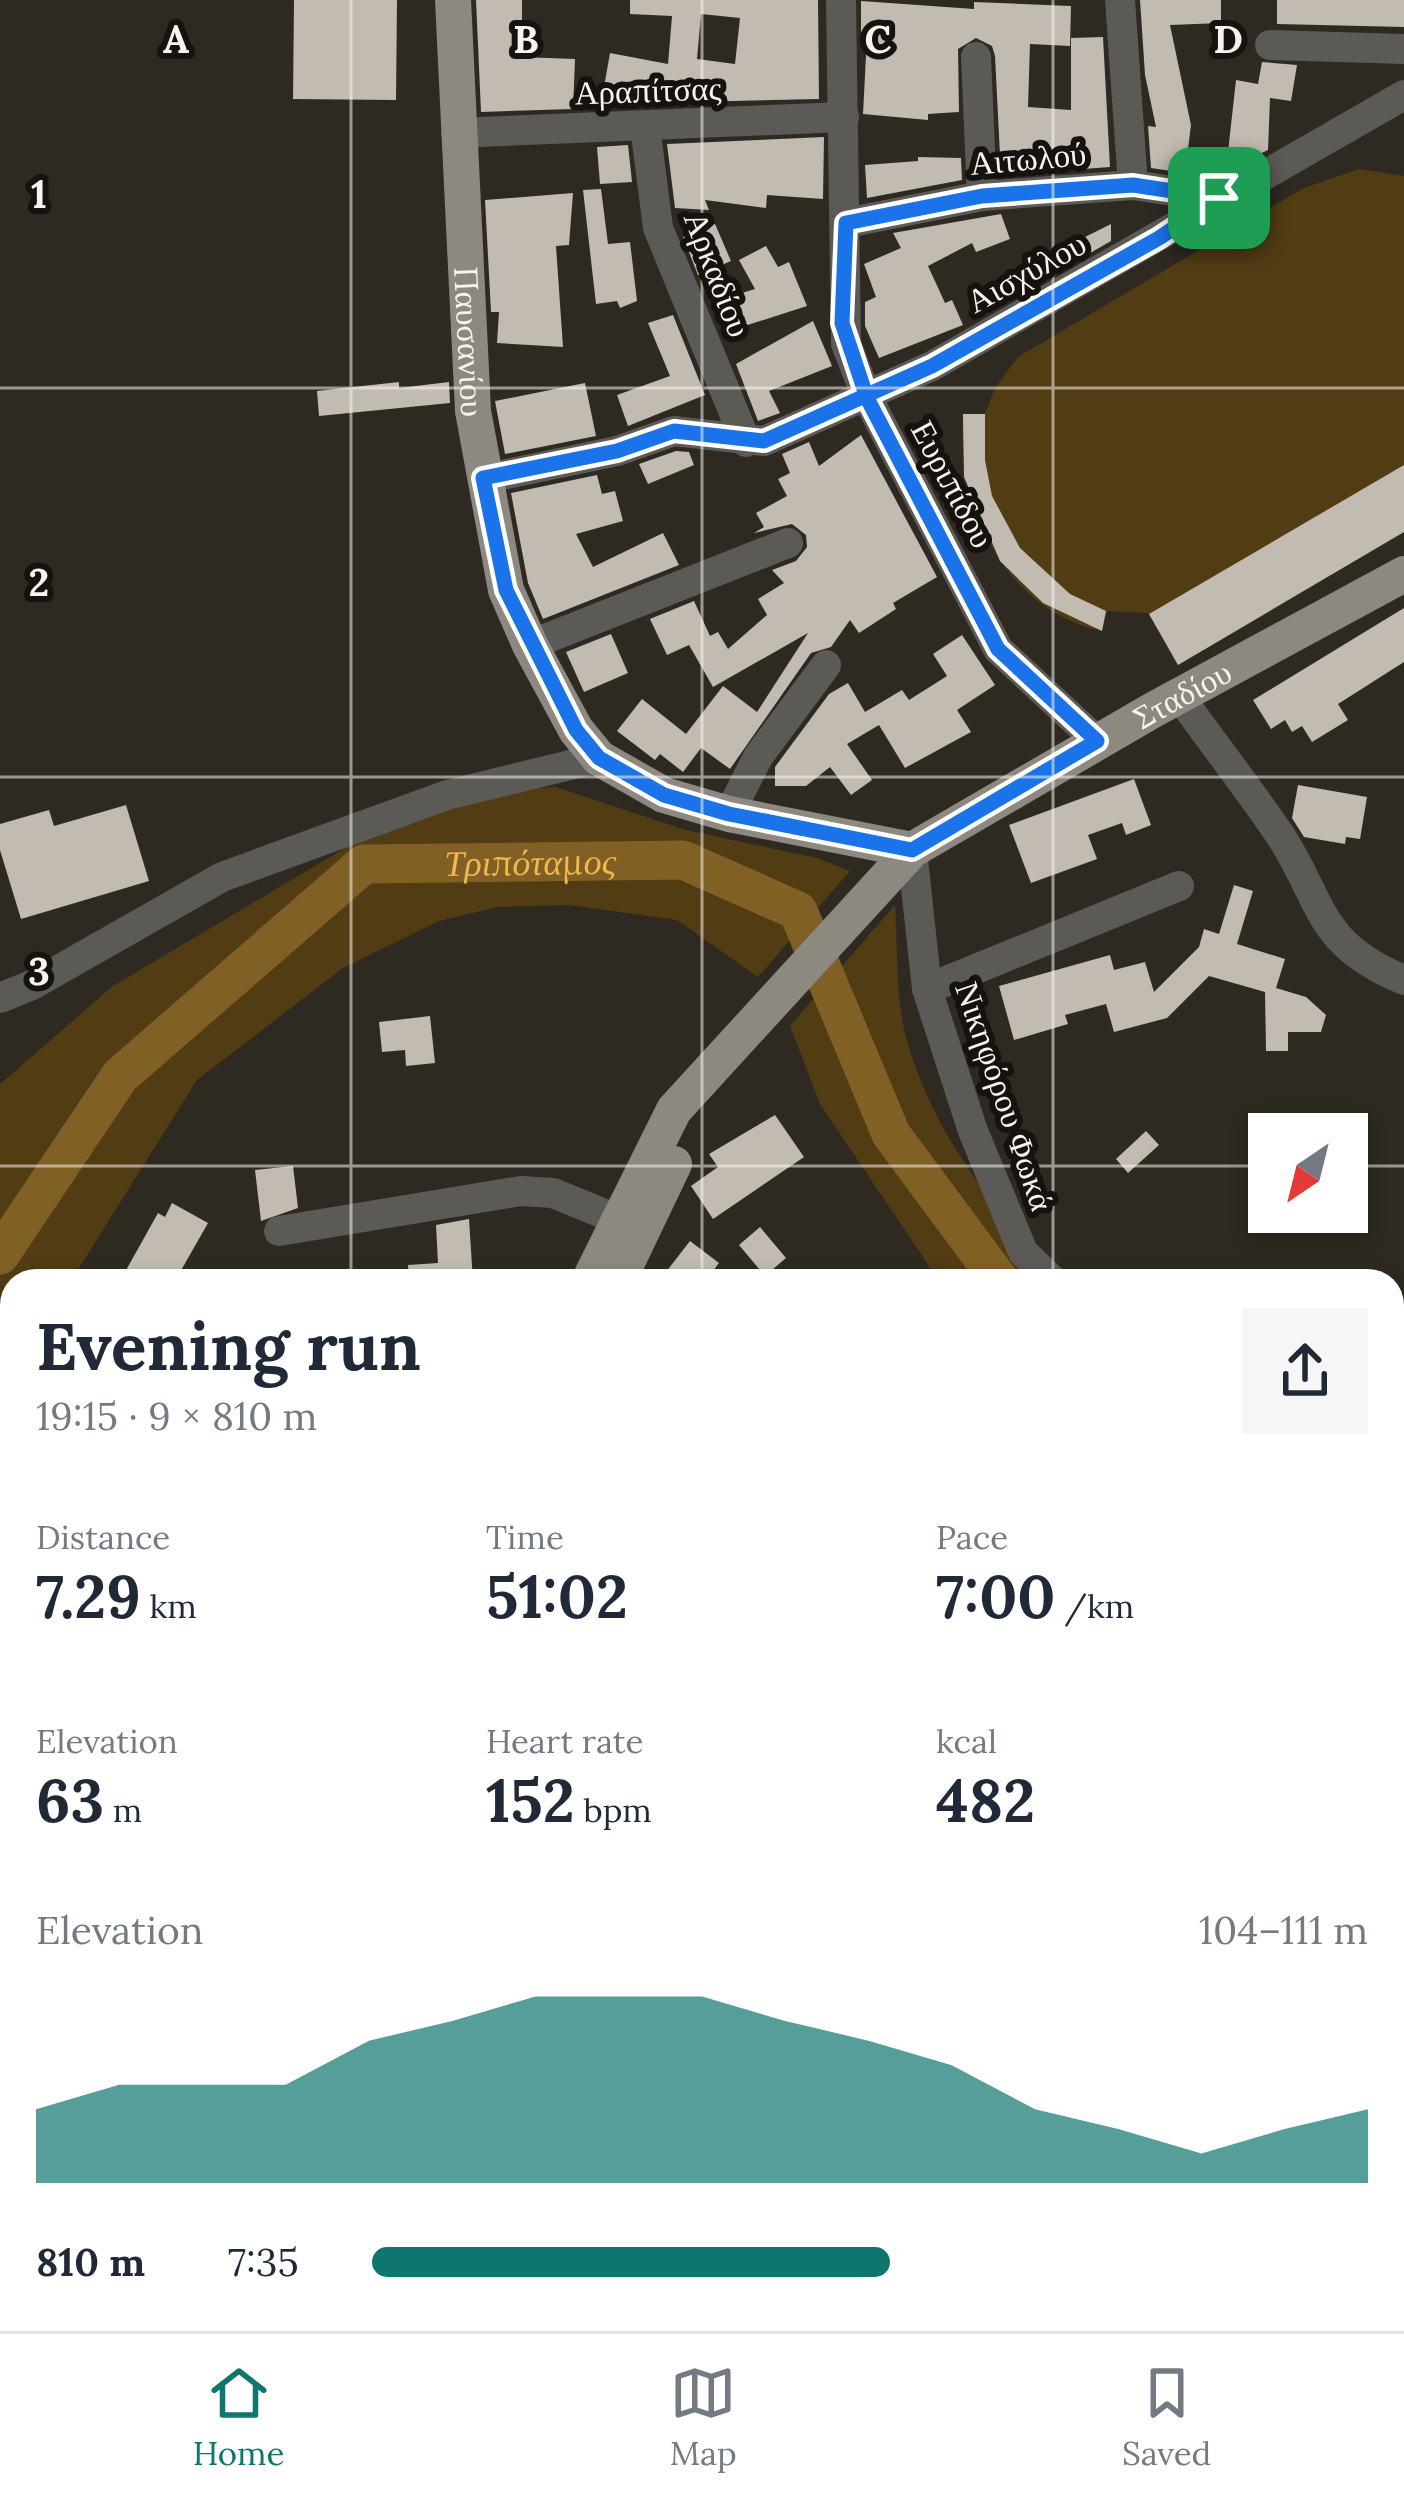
<!DOCTYPE html>
<meta charset="utf-8">
<style>
body{margin:0;font-family:Lora,serif;background:#f6f6f7;color:#1f2937;height:100vh;display:flex;flex-direction:column;font-size:45px;white-space:nowrap}
*{box-sizing:border-box;margin:0}
p{font-size:39px;color:#747a83}
.icon{flex:none;width:66px;height:66px;fill:none;stroke:currentColor;stroke-width:2;stroke-linecap:round;stroke-linejoin:round}
.map{position:relative;flex:1;overflow:hidden}
.side{position:absolute;left:0px;top:1269px;width:1404px;height:1062px;display:flex;flex-direction:column;background:#fff;border-radius:36px 36px 0 0;box-shadow:0 6px 18px #0003}
.side>*{flex:none}
.needle{width:78px;rotate:215deg}
.controls{position:absolute;left:1248px;top:1113px;display:grid;gap:24px}
.controls a{display:grid;place-items:center;width:120px;height:120px;border-radius:0px;background:#fff;box-shadow:0 6px 18px #0003;font-size:60px}
.pin{position:absolute;display:grid;place-items:center;width:102px;height:102px;color:#fff;margin:-51px;border-radius:24px;box-shadow:0 6px 18px #0006}
.round{display:grid;place-items:center;flex:none;width:126px;height:126px;border-radius:0px;background:#f6f6f7}
.head{display:flex;align-items:center;justify-content:space-between;height:204px;padding:0 36px}
h1{font-size:66px;font-weight:700;line-height:90px}
.figures{display:grid;grid-template-columns:repeat(3,1fr);gap:18px;height:204px;padding:12px 36px}
.figures div{display:grid;align-content:center}
.figures b{font-size:60px;font-weight:700}
.figures small{font-size:33px;font-weight:400}
.figures p{font-size:33px}
.chart{height:336px;padding:24px 36px}
.chart p{display:flex;justify-content:space-between}
.chart svg{width:100%;height:216px;margin-top:12px;fill:#0f766e;opacity:.7}
ul{padding:0 36px;list-style:none;font-size:39px}
li{display:grid;grid-template-columns:192px 144px 1fr;align-items:center;height:90px}
li i{height:30px;border-radius:15px;background:#0f766e}
.dock{display:flex;justify-content:space-around;align-items:center;height:168px;border-top:3px solid #e0e1e3;background:#fff;font-size:33px;color:#747a83}
.dock a{display:grid;justify-items:center;gap:6px}
.dock .active{color:#0f766e}
.map>svg:first-child{display:block}
.green{fill:#523c14}
.lines{fill:none;stroke-linecap:round;stroke-linejoin:round}
.river{stroke:#816025;stroke-width:39}
.building{fill:#c1bbb1;fill-rule:evenodd}
.minor{stroke:#5c5a56;stroke-width:30}
.major{stroke:#8d8880;stroke-width:36}
.route-casing{stroke:#fff;stroke-width:24}
.route{stroke:#1a73e8;stroke-width:15}
.grid{fill:none;stroke:#f7f4ee;stroke-width:3;stroke-opacity:0.55}
.labels{text-anchor:middle;dominant-baseline:central;stroke-width:12;stroke-linejoin:round;paint-order:stroke}
.street-label{font-size:33px;fill:#f7f4ee;stroke:#15120f}
.water-label{font-size:36px;font-style:italic;fill:#f2b74d;stroke:#15120f}
.grid-label{font-size:39px;text-anchor:middle;font-weight:bold;fill:#f7f4ee;stroke:#15120f;stroke-width:12;stroke-linejoin:round;paint-order:stroke}
</style>
<div class="map">
<svg width="1404" height="2331" viewBox="0 0 1404 2331">
<rect width="100%" height="100%" fill="#2e2921"/>
<g class="green">
<path d="M1359,169L1404,176V532L1178,665L1148,613L1107,611L1102,631C1004,611 956,504 963,414H985L995,388L1018,357L1304,188Z"/>
<polygon points="556,787 686,830 817,858 850,871 758,977 677,920 569,905 498,907 439,921 343,968 197,1080 71,1281 12,1281 12,1374 0,1393 0,1084 113,986 384,825 458,793"/>
<path d="M895,905C898,949 895,1002 908,1044C934,1135 996,1209 1055,1281H939L820,1104L790,1026Z"/>
<polygon points="1392,1415 1404,1415 1404,1535 1392,1537"/>
</g>
<g class="lines">
<g class="river">
<path id="s1" d="M0,1255L120,1076L364,864L683,860L798,911L891,1134L1000,1281"/>
<polyline points="1392,1463 1404,1464"/>
</g>
</g>
<g class="building">
<polygon points="294,0 397,0 396,100 293,99"/>
<polygon points="476,0 522,0 522,57 575,59 573,109 481,112"/>
<path d="M630,0H818L819,99L601,104L610,53L668,64L672,16L630,14ZM701,14L740,18L735,64L697,59Z"/>
<polygon points="1140,0 1221,0 1221,23 1170,25 1191,125 1185,173 1151,168 1148,126 1156,127 1145,75"/>
<polygon points="1277,0 1404,0 1404,27 1277,24"/>
<polygon points="861,1 974,9 974,2 1071,6 1070,46 1030,44 1028,107 1071,110 1071,38 1103,37 1110,167 1001,175 995,56 992,46 976,38 958,49 959,112 928,114 928,120 863,114 867,36 861,36"/>
<polygon points="1262,62 1297,65 1291,101 1270,98 1268,150 1226,170 1236,80 1258,84"/>
<polygon points="824,137 823,199 767,195 766,208 705,200 709,210 675,208 667,144"/>
<polygon points="628,145 632,182 600,184 597,147"/>
<polygon points="918,157 961,158 962,180 867,198 865,165 918,161"/>
<polygon points="601,189 608,244 630,242 637,301 620,308 617,301 596,304 583,190"/>
<polygon points="573,193 569,245 556,246 563,347 497,343 499,312 491,312 485,200"/>
<polygon points="1001,214 1010,239 976,252 972,243 928,266 945,303 952,300 963,325 879,358 865,326 865,302 876,297 864,264 901,248 893,233"/>
<polygon points="715,224 731,261 698,275 683,237"/>
<polygon points="1111,224 1111,241 1007,301 997,281"/>
<polygon points="766,246 778,267 789,262 807,306 726,332 716,301 755,289 739,260"/>
<polygon points="673,315 705,395 628,426 617,395 670,376 648,323"/>
<polygon points="813,321 832,366 769,391 780,413 758,421 736,364"/>
<polygon points="399,382 399,388 449,382 450,403 319,416 317,391"/>
<polygon points="585,383 596,436 505,454 495,401"/>
<polygon points="963,414 985,414 985,460 992,496 1020,548 1070,594 1106,611 1102,631 1043,603 1000,561 964,477"/>
<polygon points="861,435 937,577 893,603 896,609 859,633 850,620 831,647 811,653 730,769 701,748 683,772 660,754 655,760 617,731 642,699 686,734 723,686 757,712 808,633 713,687 689,645 667,655 650,619 694,601 710,636 718,632 728,649 767,615 758,599 784,583 772,570 796,561 807,547 806,535 792,524 754,533 764,527 756,513 787,496 778,479 790,473 782,454 809,442 819,466"/>
<polygon points="676,451 689,452 694,465 648,484 639,464"/>
<polygon points="1404,465 1404,532 1178,665 1149,614"/>
<polygon points="597,475 602,494 615,491 623,521 576,534 593,567 663,533 679,565 543,619 528,583 511,493"/>
<polygon points="1404,608 1404,662 1338,704 1348,720 1312,742 1302,726 1292,732 1285,720 1271,729 1253,700"/>
<polygon points="611,634 628,673 584,692 566,652"/>
<polygon points="962,635 995,685 957,710 971,732 905,768 879,725 847,744 872,780 851,795 830,767 806,786 775,786 775,767 829,694 848,683 865,712 902,690 909,700 947,676 933,654"/>
<polygon points="1134,779 1151,825 1126,835 1122,823 1088,835 1097,859 1031,883 1009,825"/>
<polygon points="1298,785 1367,797 1360,839 1346,837 1345,844 1304,837 1292,818"/>
<polygon points="126,805 149,881 21,919 0,850 0,824 49,810 54,826"/>
<polygon points="1234,885 1253,891 1237,944 1285,959 1276,988 1306,997 1326,1015 1321,1032 1288,1032 1288,1051 1266,1051 1265,992 1209,976 1167,1018 1114,1032 1106,1004 1065,1015 1068,1024 1014,1040 999,986 1110,955 1114,970 1145,962 1154,992 1199,947 1204,929 1219,934"/>
<polygon points="430,1016 435,1063 406,1066 405,1050 382,1052 379,1022"/>
<polygon points="775,1115 804,1157 713,1219 691,1186 718,1167 709,1154"/>
<polygon points="1146,1131 1159,1145 1128,1173 1116,1159"/>
<polygon points="293,1166 298,1208 261,1221 255,1170"/>
<polygon points="172,1203 208,1223 175,1281 120,1281 158,1213 165,1217"/>
<polygon points="469,1219 473,1281 409,1281 408,1265 438,1263 436,1225"/>
<polygon points="760,1227 786,1258 765,1276 739,1245"/>
<polygon points="690,1241 719,1263 705,1281 659,1281"/>
</g>
<g class="lines">
<g class="minor">
<polyline points="841,0 846,344 867,397 998,649 1097,741"/>
<polyline points="1120,0 1133,185"/>
<polyline points="1270,45 1404,49"/>
<polyline points="976,57 982,196"/>
<polyline points="645,126 658,228 746,442"/>
<polyline points="456,133 844,117"/>
<polyline points="846,223 982,196 1133,185 1219,198"/>
<polyline points="483,479 617,451 674,431 764,441 932,366 1404,95"/>
<polyline points="530,645 788,543"/>
<path d="M1180,697C1213,743 1248,788 1280,835C1324,902 1315,943 1404,980"/>
<polyline points="729,814 758,757 826,665"/>
<polyline points="912,850 927,989 973,1131 1023,1252 1053,1281"/>
<polyline points="927,989 1179,886"/>
<polyline points="0,998 32,985 222,877 447,795 599,758"/>
<polyline points="279,1231 521,1191 553,1193 619,1220"/>
<polyline points="1392,1405 1404,1405"/>
<polyline points="1392,1803 1404,1807"/>
<polyline points="0,1985 12,1970"/>
<polyline points="1392,2034 1404,2038"/>
<polyline points="1392,2089 1404,2076"/>
<polyline points="0,2139 12,2162"/>
<polyline points="1392,2260 1404,2246"/>
<polyline points="0,2275 12,2268"/>
<polyline points="887,2319 925,2331"/>
<polyline points="1372,2319 1385,2331"/>
<polyline points="514,2331 517,2319"/>
<polyline points="814,2331 816,2319"/>
<polyline points="1251,2331 1254,2319"/>
</g>
<g class="major">
<path id="s2" d="M453,0L473,411L506,590L530,645L576,730L599,758L664,795L729,814L912,850"/>
<path id="s3" d="M589,1281L674,1110L912,850L1153,710L1404,574"/>
<polyline points="618,1281 674,1164"/>
<polyline points="108,2331 111,2319"/>
<polyline points="137,2331 140,2319"/>
</g>
</g>
<g class="lines">
<g class="route-casing">
<polyline id="route" points="1219,198 1159,238 932,366 764,441 674,431 617,451 483,478 506,590 576,730 599,758 664,795 729,814 912,850 1097,741 998,649 867,398 842,323 846,223 982,196 1133,185 1219,198"/>
</g>
<use href="#route" class="route"/>
</g>
<path class="grid" d="M351,0V1281M702,0V1281M1053,0V1281M0,388H1404M0,777H1404M0,1166H1269M1347,1166H1404M0,1554H12M1392,1554H1404M0,1942H12M1392,1942H1404M351,2319V2331M702,2319V2331M1053,2319V2331"/>
<g class="labels">
<g class="street-label">
<text transform="translate(648 90) rotate(-2)">Αραπίτσας</text>
<text transform="translate(1028 158) rotate(-5)">Αιτωλού</text>
<text transform="translate(1026 272) rotate(-29)">Αισχύλου</text>
<text transform="translate(718 274) rotate(69)">Αρκαδίου</text>
<text stroke="none"><textPath href="#s2" startOffset="342">Παυσανίου</textPath></text>
<text transform="translate(953 484) rotate(62)">Ευριπίδου</text>
<text stroke="none"><textPath href="#s3" startOffset="855">Σταδίου</textPath></text>
<text transform="translate(1005 1096) rotate(71)">Νικηφόρου Φωκά</text>
</g>
<g class="water-label">
<text stroke="none"><textPath href="#s1" startOffset="705">Τριπόταμος</textPath></text>
</g>
</g>
<g class="grid-label">
<text x="176" y="53">A</text>
<text x="526" y="53">B</text>
<text x="878" y="53">C</text>
<text x="1228" y="53">D</text>
<text x="39" y="208">1</text>
<text x="39" y="596">2</text>
<text x="39" y="985">3</text>
</g>
</svg>
<div class="controls">
<a><svg class="needle" viewBox="-14 -14 28 28"><path d="M0-13l5 13h-10z" fill="#e53935"/><path d="M0 13l5-13h-10z" fill="#747a83"/></svg></a>
</div>
<div class="pin" style="left:1219px;top:198px;background:#1e9e55"><svg class="icon" aria-label="arrive" viewBox="0 0 24 24"><path d="M6 21V4h12l-3 4 3 4H6"/></svg></div>
<section class="side">
<div class="head"><div><h1>Evening run</h1><p>19:15 · 9 × 810 m</p></div><a class="round"><svg class="icon" aria-label="share" viewBox="0 0 24 24"><path d="M12 15V3M7 8l5-5 5 5M5 13v7h14v-7"/></svg></a></div>
<div class="figures">
<div><p>Distance</p><b>7.29<small> km</small></b></div>
<div><p>Time</p><b>51:02</b></div>
<div><p>Pace</p><b>7:00<small> /km</small></b></div>
</div>
<div class="figures">
<div><p>Elevation</p><b>63<small> m</small></b></div>
<div><p>Heart rate</p><b>152<small> bpm</small></b></div>
<div><p>kcal</p><b>482</b></div>
</div>
<div class="chart"><p><span>Elevation</span>104–111 m</p>
<svg viewBox="0 0 160 44" preserveAspectRatio="none"><path d="M0 44V29L10 24L20 24L30 24L40 15L50 11L60 6L70 6L80 6L90 11L100 15L110 20L120 29L130 33L140 38L150 33L160 29V44z"/></svg>
</div>
<ul>
<li><b>810 m</b>7:35<i style="width:52%"></i></li>
</ul>
</section>
</div>
<nav class="dock">
<a class="active"><svg class="icon" aria-label="home" viewBox="0 0 24 24"><path d="M3 11l9-7 9 7M6 9v11h12V9"/></svg>Home</a>
<a><svg class="icon" aria-label="map" viewBox="0 0 24 24"><path d="M3 6l6-2 6 2 6-2v14l-6 2-6-2-6 2zM9 4v14M15 6v14"/></svg>Map</a>
<a><svg class="icon" aria-label="saved" viewBox="0 0 24 24"><path d="M7 4h10v16l-5-4-5 4z"/></svg>Saved</a>
</nav>
